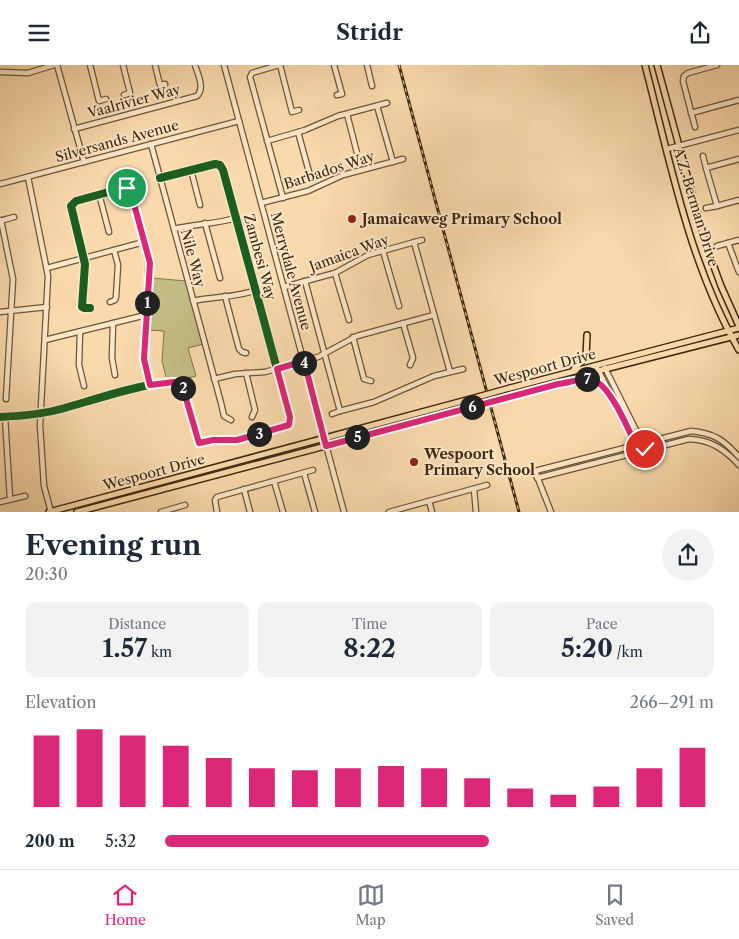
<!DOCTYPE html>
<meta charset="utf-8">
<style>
body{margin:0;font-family:"Libre Caslon Text",serif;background:#f2f2f3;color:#1f2937;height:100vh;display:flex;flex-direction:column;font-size:19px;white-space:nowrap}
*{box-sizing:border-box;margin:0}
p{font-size:16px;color:#747a83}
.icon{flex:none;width:28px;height:28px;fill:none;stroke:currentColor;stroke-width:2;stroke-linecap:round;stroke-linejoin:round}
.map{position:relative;height:447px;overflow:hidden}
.side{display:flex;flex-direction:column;background:#fff;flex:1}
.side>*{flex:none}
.pin{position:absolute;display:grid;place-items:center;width:42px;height:42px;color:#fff;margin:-21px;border:2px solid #fff;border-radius:50%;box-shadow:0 1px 5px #0007}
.km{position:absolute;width:25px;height:25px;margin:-12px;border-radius:50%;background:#222;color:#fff;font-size:14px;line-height:25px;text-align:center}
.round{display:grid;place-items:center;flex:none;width:52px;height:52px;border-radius:26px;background:#f2f2f3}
.overview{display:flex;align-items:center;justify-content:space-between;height:85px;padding:0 25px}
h1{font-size:28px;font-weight:700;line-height:38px}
.metrics{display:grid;grid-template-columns:repeat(3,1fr);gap:8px;height:85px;padding:5px 25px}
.metrics div{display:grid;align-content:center;border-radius:12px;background:#f2f2f3;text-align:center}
.metrics b{font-size:25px;font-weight:700}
.metrics small{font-size:14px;font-weight:400}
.metrics p{font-size:14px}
.chart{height:140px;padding:10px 25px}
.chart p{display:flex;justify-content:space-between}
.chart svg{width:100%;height:90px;margin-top:5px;stroke:#db2777;stroke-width:6}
ul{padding:0 25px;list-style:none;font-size:16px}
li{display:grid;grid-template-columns:80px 60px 1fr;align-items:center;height:38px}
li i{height:12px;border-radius:6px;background:#db2777}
header{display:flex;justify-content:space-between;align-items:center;height:65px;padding:0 25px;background:#fff;font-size:22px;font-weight:700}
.menu{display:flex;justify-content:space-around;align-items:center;height:70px;border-top:1px solid #e0e1e3;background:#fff;font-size:14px;color:#747a83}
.menu a{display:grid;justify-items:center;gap:2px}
.menu .active{color:#db2777}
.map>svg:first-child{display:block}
.green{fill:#c4be86;stroke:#82744a}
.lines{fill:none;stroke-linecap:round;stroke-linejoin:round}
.minor-casing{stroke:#6e5536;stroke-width:7}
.major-casing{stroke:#3f290e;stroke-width:8}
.minor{stroke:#fce7ca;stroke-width:4.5}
.major{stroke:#fadaad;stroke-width:5}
.rail-casing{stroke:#3f290e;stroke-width:3}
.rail{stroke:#fce7ca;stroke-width:1;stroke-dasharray:4;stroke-linecap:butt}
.major-bridge-casing{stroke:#3f290e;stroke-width:8;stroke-linecap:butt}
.major-bridge{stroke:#fadaad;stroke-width:5}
.cycleway-casing{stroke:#fce7ca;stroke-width:11}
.cycleway{stroke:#1b5e20;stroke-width:8}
.route-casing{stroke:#fff;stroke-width:10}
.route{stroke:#db2777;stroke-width:6}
.poi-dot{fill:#8f2418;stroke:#fce7ca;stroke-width:2}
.labels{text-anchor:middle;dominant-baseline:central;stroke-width:4;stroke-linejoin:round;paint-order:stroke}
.street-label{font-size:14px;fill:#3f290e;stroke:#fce7ca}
.poi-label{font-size:14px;font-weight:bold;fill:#3f290e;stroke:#fce7ca;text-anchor:start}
</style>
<header><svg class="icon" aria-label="menu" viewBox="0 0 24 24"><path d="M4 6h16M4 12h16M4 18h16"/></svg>Stridr<svg class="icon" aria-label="share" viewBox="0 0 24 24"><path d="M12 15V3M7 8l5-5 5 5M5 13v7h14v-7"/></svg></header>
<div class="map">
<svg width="739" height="447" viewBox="0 0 739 447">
<rect width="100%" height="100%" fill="#fadaad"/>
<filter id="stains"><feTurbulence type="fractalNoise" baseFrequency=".004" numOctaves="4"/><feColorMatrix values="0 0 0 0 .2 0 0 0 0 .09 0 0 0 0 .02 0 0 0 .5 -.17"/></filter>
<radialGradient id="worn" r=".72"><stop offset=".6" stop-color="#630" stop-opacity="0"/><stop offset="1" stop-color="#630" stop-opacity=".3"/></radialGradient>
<polygon class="green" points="152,213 186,216 203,279 188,283 196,311 184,314 182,317 173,315 167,316 162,296 164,266 149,265"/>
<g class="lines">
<g class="minor-casing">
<g id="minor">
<polyline points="57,0 84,97"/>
<polyline points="90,0 99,36 106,34"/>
<polyline points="123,0 130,28 124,30"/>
<polyline points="155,0 160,20 165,19"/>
<polyline points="224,0 344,447"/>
<polyline points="279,0 252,8 250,12 283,133"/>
<polyline points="280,0 292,47 299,45"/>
<polyline points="334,0 342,29 337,30"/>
<polyline points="367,0 372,21"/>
<polyline points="0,7 28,8 54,0"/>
<polyline points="377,41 393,97"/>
<polyline points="691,48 739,35"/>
<polyline points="347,49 357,88"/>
<polyline points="695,62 683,16 684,11 688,8 717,0"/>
<path d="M74,64L197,31C205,23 198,10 195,0"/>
<polyline points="298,67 309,107"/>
<polyline points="267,76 305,65 338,51 387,38"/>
<polyline points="151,79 221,338 224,351 231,355"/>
<polyline points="667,84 739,65"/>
<polyline points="703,91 706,103"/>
<polyline points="739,94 706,103 717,141 739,135"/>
<polyline points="191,105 200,140"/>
<polyline points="28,112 48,211 40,360 44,421 51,447"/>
<polyline points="0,119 239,56"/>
<polyline points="99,129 109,167"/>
<polyline points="261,138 308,126 343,110 403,94"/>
<polyline points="706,143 717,141"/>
<polyline points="1,155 13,214 6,334"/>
<polyline points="0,156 14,152"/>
<polyline points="205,158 220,213"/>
<path d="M174,164C195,159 216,159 236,153"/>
<polyline points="414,177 450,307"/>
<polyline points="728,178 739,207"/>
<polyline points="717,181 739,175"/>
<polyline points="383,186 399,241"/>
<polyline points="47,203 144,177"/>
<polyline points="335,208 349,255"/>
<polyline points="305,216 340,346 374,337 434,311 463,304"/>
<polyline points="284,222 335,208 368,190 422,175"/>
<polyline points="225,231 239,284 242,287 246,288"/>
<path d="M193,236C213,231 236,233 256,225"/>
<polyline points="110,237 115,235 116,232 118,200 114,185"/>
<polyline points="90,243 84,243 82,242 85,199 71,141 76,136 123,123 127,123 131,128 149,198 144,294 151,320"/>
<polyline points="0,247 47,242"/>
<polyline points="113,258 112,293 115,310"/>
<polyline points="403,258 413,293 410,300"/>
<polyline points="80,267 79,300 84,321"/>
<polyline points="353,272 364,314 371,316"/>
<polyline points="45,275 146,250"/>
<polyline points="597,303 610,328"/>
<polyline points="605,303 644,381"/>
<polyline points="246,308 255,345 252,352"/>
<polyline points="214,314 235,309 265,307 318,292 357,271 434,250"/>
<polyline points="613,335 636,381"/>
<polyline points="332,349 340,346"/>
<path d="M0,352C19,351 38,350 57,345C82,339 159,312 180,318L184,324L199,378L213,375H237L289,360L290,352L223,105L220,100L215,99L160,113"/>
<polyline points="5,352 10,434"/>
<polyline points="304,408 315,447"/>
<path d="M537,413L689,374C711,375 724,384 739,400"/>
<polyline points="274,416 283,447"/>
<polyline points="244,424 250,447"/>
<polyline points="474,424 476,447"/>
<polyline points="429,436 432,447"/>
<polyline points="0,437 25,431"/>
<polyline points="161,447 185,440"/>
<polyline points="217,447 215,435 217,432 313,405"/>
<polyline points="389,447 487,420"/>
<path d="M551,447L535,406L691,366C714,368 724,375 739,392"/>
</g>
</g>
<g class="major-casing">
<g id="major">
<path d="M645,0C670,96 689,198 739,285"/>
<polyline points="657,0 706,180 721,221 739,261"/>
<polyline points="574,304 586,292 587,270"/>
<path d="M572,317C599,311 599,317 614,337"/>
<polyline points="510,323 739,263"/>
<polyline points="513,331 558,319 605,304 739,270"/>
<polyline points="49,447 474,333"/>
<polyline points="77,447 476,341"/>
</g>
</g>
<use href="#minor" class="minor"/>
<use href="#major" class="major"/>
<g class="rail-casing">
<polyline id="rail" points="399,0 519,447"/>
</g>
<use href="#rail" class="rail"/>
<g class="major-bridge-casing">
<g id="major-bridge">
<polyline points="474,333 510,323"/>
<polyline points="476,341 513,331"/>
</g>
</g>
<use href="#major-bridge" class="major-bridge"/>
<g class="cycleway-casing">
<g id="cycleway">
<polyline points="90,243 84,243 82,242 85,199 71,141 76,136 123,123 127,123 131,128 149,198 144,294 151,320"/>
<path d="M0,352C19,351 38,350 57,345C82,339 159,312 180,318L184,324L199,378L213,375H237L289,360L290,352L223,105L220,100L215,99L160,113"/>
</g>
</g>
<use href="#cycleway" class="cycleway"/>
</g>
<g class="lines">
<g class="route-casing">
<path id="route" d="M127,123L131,128L150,198L144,294L150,320L174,317L182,320L199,378L213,375H237L289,360L290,352L277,304L304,296L326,381L558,319C569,318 583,312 593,315C611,320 631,370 638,386L645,384"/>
</g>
<use href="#route" class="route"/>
</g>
<g class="poi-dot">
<circle cx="352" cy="154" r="5"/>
<circle cx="414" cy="397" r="5"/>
</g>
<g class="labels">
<g class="street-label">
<text transform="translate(134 36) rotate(-15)">Vaalrivier Way</text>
<text transform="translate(117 76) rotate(-15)">Silversands Avenue</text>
<text transform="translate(329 105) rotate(-18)">Barbados Way</text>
<text transform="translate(696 142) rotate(73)">A.Z. Berman Drive</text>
<text transform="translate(349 188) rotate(-20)">Jamaica Way</text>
<text transform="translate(260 192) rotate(75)">Zambesi Way</text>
<text transform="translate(193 193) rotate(75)">Nile Way</text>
<text transform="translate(291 206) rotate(75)">Merrydale Avenue</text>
<text transform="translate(545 302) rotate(-15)">Wespoort Drive</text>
<text transform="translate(154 407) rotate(-15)">Wespoort Drive</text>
</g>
<g class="poi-label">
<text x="362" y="154">Jamaicaweg Primary School</text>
<text x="424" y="389">Wespoort<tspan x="424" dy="16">Primary School</tspan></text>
</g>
</g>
<rect width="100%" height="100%" filter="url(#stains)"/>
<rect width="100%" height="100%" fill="url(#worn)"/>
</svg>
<div class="pin" style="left:127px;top:123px;background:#1e9e55"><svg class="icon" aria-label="arrive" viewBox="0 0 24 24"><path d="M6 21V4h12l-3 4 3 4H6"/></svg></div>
<div class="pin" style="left:645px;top:384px;background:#d93025"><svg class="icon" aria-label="check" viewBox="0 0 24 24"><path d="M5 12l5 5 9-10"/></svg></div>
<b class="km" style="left:147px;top:238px">1</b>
<b class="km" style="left:183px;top:323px">2</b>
<b class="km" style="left:259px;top:369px">3</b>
<b class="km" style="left:304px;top:298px">4</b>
<b class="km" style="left:357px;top:372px">5</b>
<b class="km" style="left:472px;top:342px">6</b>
<b class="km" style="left:587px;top:314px">7</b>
</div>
<section class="side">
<div class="overview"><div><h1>Evening run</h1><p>20:30</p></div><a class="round"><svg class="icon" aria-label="share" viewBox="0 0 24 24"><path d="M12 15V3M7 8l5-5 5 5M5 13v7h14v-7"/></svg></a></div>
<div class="metrics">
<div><p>Distance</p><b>1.57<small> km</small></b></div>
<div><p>Time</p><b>8:22</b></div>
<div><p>Pace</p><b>5:20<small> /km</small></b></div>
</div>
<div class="chart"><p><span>Elevation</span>266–291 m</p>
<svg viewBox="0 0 160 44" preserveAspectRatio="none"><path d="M5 44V9M15 44V6M25 44V9M35 44V14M45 44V20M55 44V25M65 44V26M75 44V25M85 44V24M95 44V25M105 44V30M115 44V35M125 44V38M135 44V34M145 44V25M155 44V15"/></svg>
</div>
<ul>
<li><b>200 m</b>5:32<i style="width:59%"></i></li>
</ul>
</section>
<nav class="menu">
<a class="active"><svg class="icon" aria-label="home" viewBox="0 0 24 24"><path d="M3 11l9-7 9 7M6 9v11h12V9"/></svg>Home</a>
<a><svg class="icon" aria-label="map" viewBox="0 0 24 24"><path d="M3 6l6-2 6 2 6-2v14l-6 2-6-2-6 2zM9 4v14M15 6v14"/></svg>Map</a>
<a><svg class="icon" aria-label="saved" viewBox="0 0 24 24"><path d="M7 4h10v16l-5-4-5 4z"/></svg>Saved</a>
</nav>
